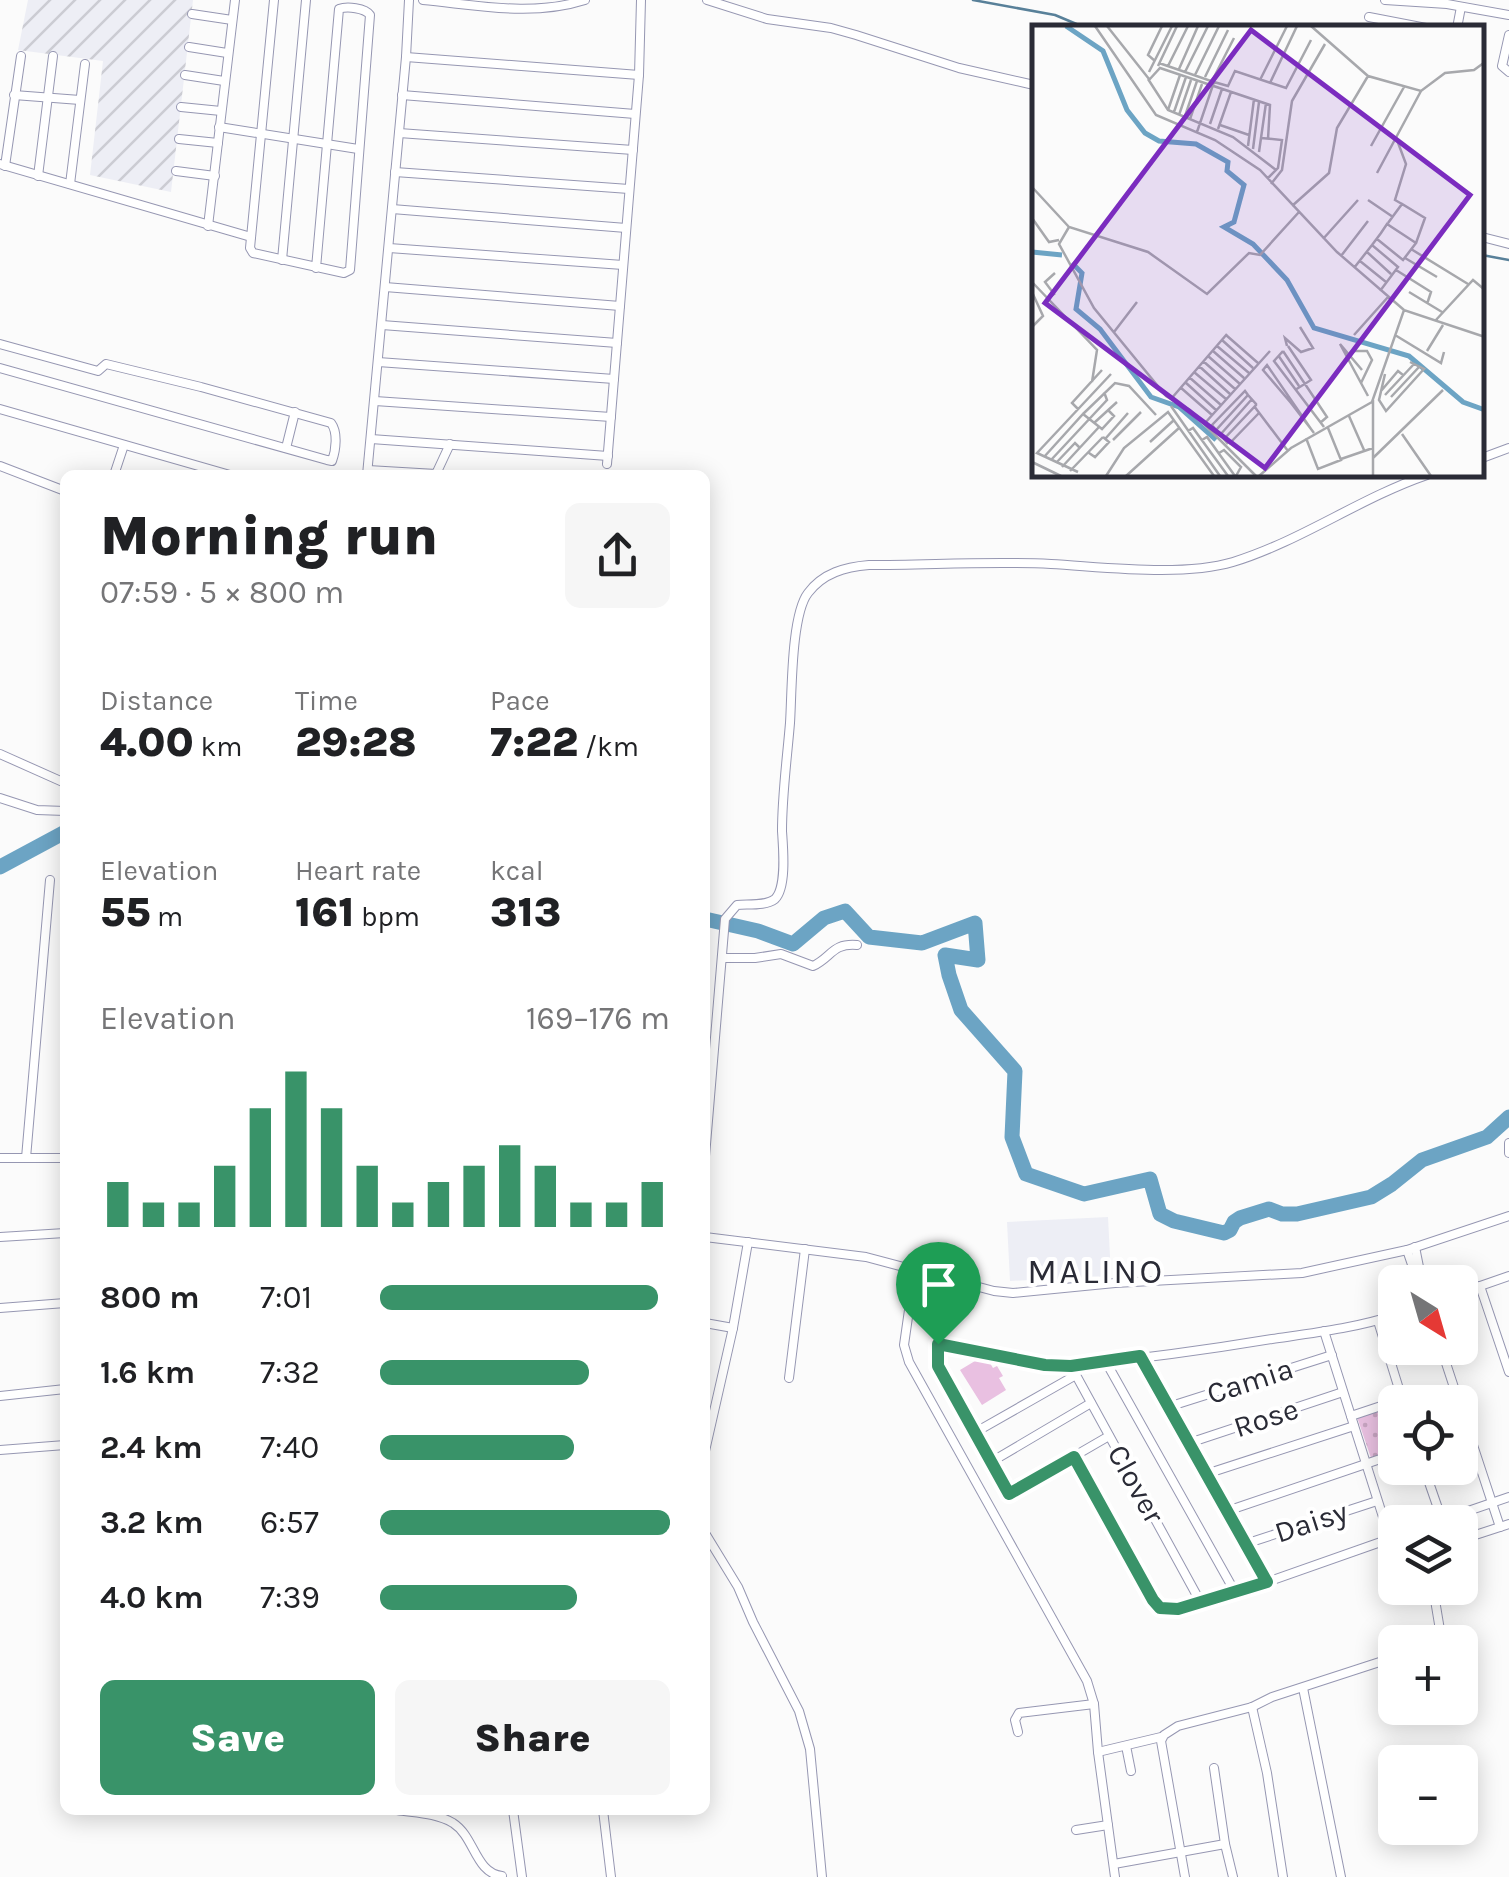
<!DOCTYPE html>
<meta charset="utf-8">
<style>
body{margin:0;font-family:Karla,sans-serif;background:#f6f6f6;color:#202124;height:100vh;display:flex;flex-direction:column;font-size:38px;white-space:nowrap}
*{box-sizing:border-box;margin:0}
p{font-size:32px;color:#757577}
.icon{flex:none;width:55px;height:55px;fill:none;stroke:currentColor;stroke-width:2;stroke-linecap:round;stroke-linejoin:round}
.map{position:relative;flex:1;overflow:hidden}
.sheet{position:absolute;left:60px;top:470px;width:650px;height:1345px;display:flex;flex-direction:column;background:#fff;border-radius:15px;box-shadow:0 5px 25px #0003}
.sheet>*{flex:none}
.needle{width:65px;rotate:143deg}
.buttons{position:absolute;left:1378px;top:1265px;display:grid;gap:20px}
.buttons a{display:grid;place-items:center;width:100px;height:100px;border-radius:15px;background:#fff;box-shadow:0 5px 25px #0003;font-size:50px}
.pin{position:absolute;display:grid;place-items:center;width:85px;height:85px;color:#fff;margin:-102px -42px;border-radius:50% 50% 50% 0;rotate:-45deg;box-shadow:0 0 10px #0007}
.pin .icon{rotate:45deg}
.round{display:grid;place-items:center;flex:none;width:105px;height:105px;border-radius:15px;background:#f6f6f6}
.headline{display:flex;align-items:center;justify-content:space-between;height:170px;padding:0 40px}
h1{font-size:55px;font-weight:800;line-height:75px}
.stats{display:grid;grid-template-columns:repeat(3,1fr);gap:15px;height:170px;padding:10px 40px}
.stats div{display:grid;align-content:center}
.stats b{font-size:42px;font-weight:800}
.stats small{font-size:28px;font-weight:400}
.stats p{font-size:28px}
.chart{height:280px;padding:20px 40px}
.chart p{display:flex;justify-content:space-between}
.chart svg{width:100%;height:180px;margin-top:10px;stroke:#399369;stroke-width:6}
.primary-button{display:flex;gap:20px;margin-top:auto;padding:20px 40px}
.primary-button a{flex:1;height:115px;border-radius:15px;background:#399369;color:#fff;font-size:40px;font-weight:800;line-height:115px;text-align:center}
.primary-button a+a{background:#f6f6f6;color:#202124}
ul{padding:0 40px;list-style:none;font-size:32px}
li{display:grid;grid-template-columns:160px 120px 1fr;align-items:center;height:75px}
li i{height:25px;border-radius:12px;background:#399369}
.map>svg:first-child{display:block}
.built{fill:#edeef5}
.industrial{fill:url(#industrial-furrows)}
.park{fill:url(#park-dots)}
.pitch{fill:#e9c0e1}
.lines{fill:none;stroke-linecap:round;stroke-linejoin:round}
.stream{stroke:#588099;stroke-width:2.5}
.river{stroke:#6ca4c4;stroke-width:15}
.minor-casing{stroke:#9697b2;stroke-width:10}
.minor{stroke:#fff;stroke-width:8}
.route-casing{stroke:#fff;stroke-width:20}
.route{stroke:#399369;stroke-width:12}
.labels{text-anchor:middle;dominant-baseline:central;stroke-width:8;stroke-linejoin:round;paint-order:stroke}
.street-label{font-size:30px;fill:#2a2b36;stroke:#fff}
.quarter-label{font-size:35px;letter-spacing:2.5px;fill:#2a2b36;stroke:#fff}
.inset-river{fill:none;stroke:#6ca4c4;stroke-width:5}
.inset-road{fill:none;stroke:#a7a8ac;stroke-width:2.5}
.view{fill:#7b2cbf;fill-opacity:0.15;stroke:#7b2cbf;stroke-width:5}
.inset-edge{fill:none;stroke:#2a2b36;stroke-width:5}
</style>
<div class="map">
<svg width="1509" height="1877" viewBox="0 0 1509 1877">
<defs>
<pattern id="industrial-furrows" width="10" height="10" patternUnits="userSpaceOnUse" patternTransform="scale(2.5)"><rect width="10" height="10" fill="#edeef5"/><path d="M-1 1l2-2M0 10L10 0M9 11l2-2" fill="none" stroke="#cbccd3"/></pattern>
<pattern id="park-dots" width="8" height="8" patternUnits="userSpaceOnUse" patternTransform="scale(2.5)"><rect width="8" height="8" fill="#e9c0e1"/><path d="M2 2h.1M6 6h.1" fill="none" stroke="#c8a5c2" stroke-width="1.8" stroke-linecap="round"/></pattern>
</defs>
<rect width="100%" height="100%" fill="#fbfbfb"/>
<polygon class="built" points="1108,1217 1111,1276 1010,1281 1007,1222"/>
<polygon class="industrial" points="28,0 193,0 171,192 90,175 103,61 18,50"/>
<polygon class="park" points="1395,1406 1395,1450 1371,1458 1357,1417"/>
<polygon class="pitch" points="985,1355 993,1368 997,1366 1003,1376 999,1378 1006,1390 982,1405 960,1370"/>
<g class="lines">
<g class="stream">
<polyline points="973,0 1055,15 1086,28"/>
<polyline points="1482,255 1509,260"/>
</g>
<g class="river">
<polyline points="0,867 65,832"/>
<polyline points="705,919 758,931 793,944 824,918 845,911 869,937 922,943 975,923 978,960 945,955 949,975 961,1010 1015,1071 1012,1137 1026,1174 1084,1194 1150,1179 1160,1214 1174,1221 1224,1233 1230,1230 1234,1222 1240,1218 1269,1209 1282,1214 1297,1214 1371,1197 1392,1184 1422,1160 1487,1137 1509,1117"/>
</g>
<g class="minor-casing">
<g id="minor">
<path d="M274,0L250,248L253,253L344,273L350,270L370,15C365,8 347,6 339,9L316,268"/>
<path d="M423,0C477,5 532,17 585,0"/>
<polyline points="707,0 767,19 831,28 856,35 959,68 1034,85"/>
<polyline points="1385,0 1447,4 1509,15"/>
<polyline points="192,14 232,20"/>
<polyline points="1369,17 1426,28"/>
<polyline points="1457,28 1461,7"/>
<polyline points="1509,35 1502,66 1509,72"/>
<polyline points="189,47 227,53"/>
<polyline points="406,57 639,75"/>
<polyline points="185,75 224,81"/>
<polyline points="14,95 80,100"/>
<polyline points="402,95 635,114"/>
<polyline points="181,107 221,111"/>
<polyline points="219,127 358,149"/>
<polyline points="399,133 633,150"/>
<polyline points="179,139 218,143"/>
<polyline points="0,164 251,237"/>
<polyline points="5,166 21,56"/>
<polyline points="176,171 215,176"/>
<polyline points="395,172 629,189"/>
<polyline points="38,176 53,56"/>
<polyline points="70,184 85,64"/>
<polyline points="392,209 626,228"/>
<polyline points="208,226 235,0"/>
<polyline points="1482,237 1509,244"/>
<polyline points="389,248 623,265"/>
<polyline points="282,260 306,0"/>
<polyline points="385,287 620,306"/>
<polyline points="382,325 617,343"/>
<path d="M0,344L98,371L106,364L201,387L331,423C338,432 336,450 332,461L327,460L0,368"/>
<polyline points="378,362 614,379"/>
<polyline points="375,401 611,417"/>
<polyline points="0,409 230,475"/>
<polyline points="371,439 608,456"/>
<polyline points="286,448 295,412"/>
<polyline points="1482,458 1509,448"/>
<polyline points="607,464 639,75 641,0"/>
<polyline points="0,466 65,491"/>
<polyline points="368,470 436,474 450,444"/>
<polyline points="114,475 124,445"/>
<polyline points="367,475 406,57 409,0"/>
<polyline points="0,754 65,783"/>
<polyline points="0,798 37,810 65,811"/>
<path d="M722,958H755L781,954L813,966C832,957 832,943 857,945"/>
<polyline points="1509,1143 1509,1153"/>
<path d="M705,1156L725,919L737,905C749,904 766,906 775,899C787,887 783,847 782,831C782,795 787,759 790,723C792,693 791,615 808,593C823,573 845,567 869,565C930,565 991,561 1051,564C1105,567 1182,577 1233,562C1301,541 1360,498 1427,475"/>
<polyline points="0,1158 65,1158"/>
<polyline points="26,1158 50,880"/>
<polyline points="0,1237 65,1233"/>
<polyline points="705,1237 866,1257 994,1291 1013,1293 1115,1283 1302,1273 1407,1250 1509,1216"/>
<polyline points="1415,1247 1422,1282"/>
<polyline points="1407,1250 1418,1282"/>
<polyline points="915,1268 904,1345 909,1362 1087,1681 1094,1704 1098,1752 1115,1877"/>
<polyline points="949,1277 936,1361 1009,1494 1109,1436"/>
<polyline points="1480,1286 1509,1372"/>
<polyline points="1460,1293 1509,1276"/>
<polyline points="0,1308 65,1303"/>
<polyline points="1378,1321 1403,1402"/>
<polyline points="705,1323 733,1328"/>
<polyline points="1324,1331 1390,1539"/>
<path d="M939,1344L1045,1365L1071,1366C1138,1359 1206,1350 1272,1339C1313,1333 1356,1328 1395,1315"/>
<polyline points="1441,1348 1500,1527 1509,1524"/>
<polyline points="1140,1357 1267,1582"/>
<polyline points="1106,1362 1235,1592"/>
<polyline points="1071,1366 1201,1603"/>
<polyline points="789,1378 805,1249"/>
<polyline points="0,1396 65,1389"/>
<polyline points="1168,1407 1332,1355"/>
<polyline points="1351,1416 1402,1399"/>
<polyline points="974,1433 1076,1375"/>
<polyline points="1189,1443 1343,1392"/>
<polyline points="0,1450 65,1445"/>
<polyline points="705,1451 733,1328 748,1242"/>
<polyline points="1074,1457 1153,1600 1165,1610 1178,1609 1267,1582 1395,1537"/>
<polyline points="991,1462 1091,1403"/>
<polyline points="1424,1468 1442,1520"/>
<polyline points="1206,1474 1354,1426"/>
<polyline points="1227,1511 1395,1454"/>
<polyline points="1436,1522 1509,1497"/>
<polyline points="705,1533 738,1587 753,1622 799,1711 810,1749 822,1877"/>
<polyline points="1460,1540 1500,1527"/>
<polyline points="1245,1544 1377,1501"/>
<polyline points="1433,1588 1442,1642"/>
<polyline points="1303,1688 1341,1877"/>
<polyline points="1252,1707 1267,1773 1283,1877"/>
<polyline points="1018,1732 1015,1720 1019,1713 1094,1704"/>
<polyline points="1126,1746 1131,1771"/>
<polyline points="1098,1752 1161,1737"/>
<polyline points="1214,1768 1225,1844 1233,1877"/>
<path d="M397,1810C416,1813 436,1813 453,1823C475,1837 475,1873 502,1876"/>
<polyline points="513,1810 522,1877"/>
<polyline points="603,1810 611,1877"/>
<polyline points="1076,1830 1108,1825"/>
<polyline points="1114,1864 1225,1844"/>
<polyline points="1185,1877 1161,1741 1164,1735 1178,1726 1252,1707 1272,1697 1395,1657"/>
</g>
</g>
<use href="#minor" class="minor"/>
</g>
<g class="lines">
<g class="route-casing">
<polygon id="route" points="938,1344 1045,1365 1071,1366 1140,1356 1267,1582 1178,1609 1160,1608 1153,1600 1074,1457 1009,1494 938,1366"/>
</g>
<use href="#route" class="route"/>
</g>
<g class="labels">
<g class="street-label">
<text transform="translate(1250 1381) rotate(-18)">Camia</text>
<text transform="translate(1266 1418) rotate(-18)">Rose</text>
<text transform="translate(1136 1484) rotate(61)">Clover</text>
<text transform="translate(1311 1522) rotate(-18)">Daisy</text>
</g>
<g class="quarter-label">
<text x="1096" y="1271">MALINO</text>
</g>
</g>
<g transform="translate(1032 25)">
<rect width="452" height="452" fill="#fbfbfb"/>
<path class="inset-river" d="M34,1L71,26L95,85L113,108L127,116L164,119L196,137L195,146L212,160L202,197L192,202L221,219L255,255L282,303L377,331L431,377L453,385M0,227L30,230M40,238L50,248L44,284L68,304L119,372L147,382L184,415"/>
<path class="inset-road" d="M63,1L124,90L183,115L228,145L305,227L372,285M75,1L117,54M279,1L336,51L389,66L413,48L442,45L453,37M123,36L116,30L130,1M127,38L182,57L165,107M126,41L145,1M136,41L156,1M147,44L166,1M117,47L140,1M153,47L176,1M163,50L187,1M173,52L196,5M116,54L136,85L201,112L244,145M117,55L128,43L238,80L236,114M228,55L255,1M180,56L202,13M182,57L196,61L203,46L254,63L279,15M238,58L265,1M136,85L148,50M142,87L154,52M147,90L159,55M153,91L165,56M158,94L170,59M178,99L190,64M188,100L217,110M186,104L199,67M229,113L250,115L246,143L235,154M365,115L374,139L363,175L370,179M216,121L222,74M339,121L372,62M221,124L227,77M227,127L234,78M345,148L389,66M239,159L250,145L260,76L293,19M0,162L37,202L116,227L175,269L217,228L228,230L267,187M336,175L361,192M260,181L297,148L305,103L336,51M0,193L17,217L27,215M356,198L370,179L393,193L384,218M37,202L27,219L62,283L134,371L158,385L224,451M291,214L326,175M340,220L349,208L355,199L384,218L371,235L345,214M379,224L436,259M335,227L359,249M309,231L336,196M373,233L405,252M328,236L354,257M322,243L340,220L366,242L348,266M364,245L399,267L395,279M0,257L65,325L60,357M0,267L11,291L0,302M377,267L410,287M14,275L22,269L13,257L23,248M403,296L441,255L453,265M82,307L105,277M194,310L226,338M322,310L356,272M363,310L409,338L412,327M190,315L221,343M185,321L217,348M255,321L253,313L269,327L281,323L268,302M256,321L279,355L263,365M181,326L212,353M251,326L242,336L292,402M251,326L295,392L288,398M321,326H335L340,335L329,358M395,326L411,300M246,330L267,361M176,331L208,359M171,336L203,364M167,341L198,369M330,345L308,319L336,371M162,347L194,374M353,349L347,375L354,386L392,344L378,337M157,352L189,380M153,357L184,385M148,362L180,390M349,366L366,346L371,350M353,370L382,339M359,372L387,342M139,374L195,309M341,375V451M139,381L188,451M222,381L256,426M46,384L40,378L70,345M51,389L83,358L97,361L124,390M317,391L332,425M62,398L85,377M173,398L238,326M279,404L235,340L231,345L259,378L279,404L282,408M156,406L161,403L196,451M370,409L399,451M188,410L220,374M74,413L96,388M274,413L286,444L309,435L296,403M81,415L109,387M170,415L175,412L203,451M118,417L142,395M196,419L192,414L224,380V379L216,370L213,366L180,400L184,405L216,370M197,419L227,388M57,428L63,432L77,417L71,412M187,428L192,425L209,442L204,451M12,432L51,389L70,404L82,391L76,385M341,433L411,365M309,434L341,423M19,435L75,375L72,367M0,437L29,451M24,438L43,418L48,423M30,442L67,402M38,446L71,412M46,447L5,428L79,349M74,451L92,423L136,387L182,451M94,451L147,403M227,451L259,423L340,377L372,285L453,312"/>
<path class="view" d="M219,5L438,170L233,443L13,278Z"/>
<rect width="452" height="452" class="inset-edge"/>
</g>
</svg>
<div class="buttons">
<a><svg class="needle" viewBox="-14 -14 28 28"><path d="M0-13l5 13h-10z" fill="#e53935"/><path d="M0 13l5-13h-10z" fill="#757577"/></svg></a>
<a><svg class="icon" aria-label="locate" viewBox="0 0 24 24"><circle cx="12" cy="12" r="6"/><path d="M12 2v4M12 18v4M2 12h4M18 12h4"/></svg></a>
<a><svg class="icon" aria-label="layers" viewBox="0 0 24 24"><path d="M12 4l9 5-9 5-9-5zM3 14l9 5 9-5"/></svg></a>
<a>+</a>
<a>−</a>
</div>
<div class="pin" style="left:938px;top:1344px;background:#1e9e55"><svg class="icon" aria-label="arrive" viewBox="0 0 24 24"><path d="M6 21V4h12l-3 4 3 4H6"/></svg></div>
<section class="sheet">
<div class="headline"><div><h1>Morning run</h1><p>07:59 · 5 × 800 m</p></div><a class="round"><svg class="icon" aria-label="share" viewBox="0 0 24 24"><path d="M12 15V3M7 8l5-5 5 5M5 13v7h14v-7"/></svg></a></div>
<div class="stats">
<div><p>Distance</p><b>4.00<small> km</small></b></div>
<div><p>Time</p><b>29:28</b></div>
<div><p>Pace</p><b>7:22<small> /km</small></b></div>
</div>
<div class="stats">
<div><p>Elevation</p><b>55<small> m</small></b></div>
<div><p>Heart rate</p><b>161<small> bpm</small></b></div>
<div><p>kcal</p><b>313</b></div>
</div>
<div class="chart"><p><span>Elevation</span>169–176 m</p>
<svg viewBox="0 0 160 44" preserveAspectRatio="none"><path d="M5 44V33M15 44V38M25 44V38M35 44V29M45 44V15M55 44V6M65 44V15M75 44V29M85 44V38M95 44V33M105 44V29M115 44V24M125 44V29M135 44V38M145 44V38M155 44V33"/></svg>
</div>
<ul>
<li><b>800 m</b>7:01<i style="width:96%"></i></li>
<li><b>1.6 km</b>7:32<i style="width:72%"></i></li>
<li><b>2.4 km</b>7:40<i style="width:67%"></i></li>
<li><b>3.2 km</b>6:57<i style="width:100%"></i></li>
<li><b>4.0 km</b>7:39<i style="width:68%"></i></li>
</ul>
<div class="primary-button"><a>Save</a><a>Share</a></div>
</section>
</div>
